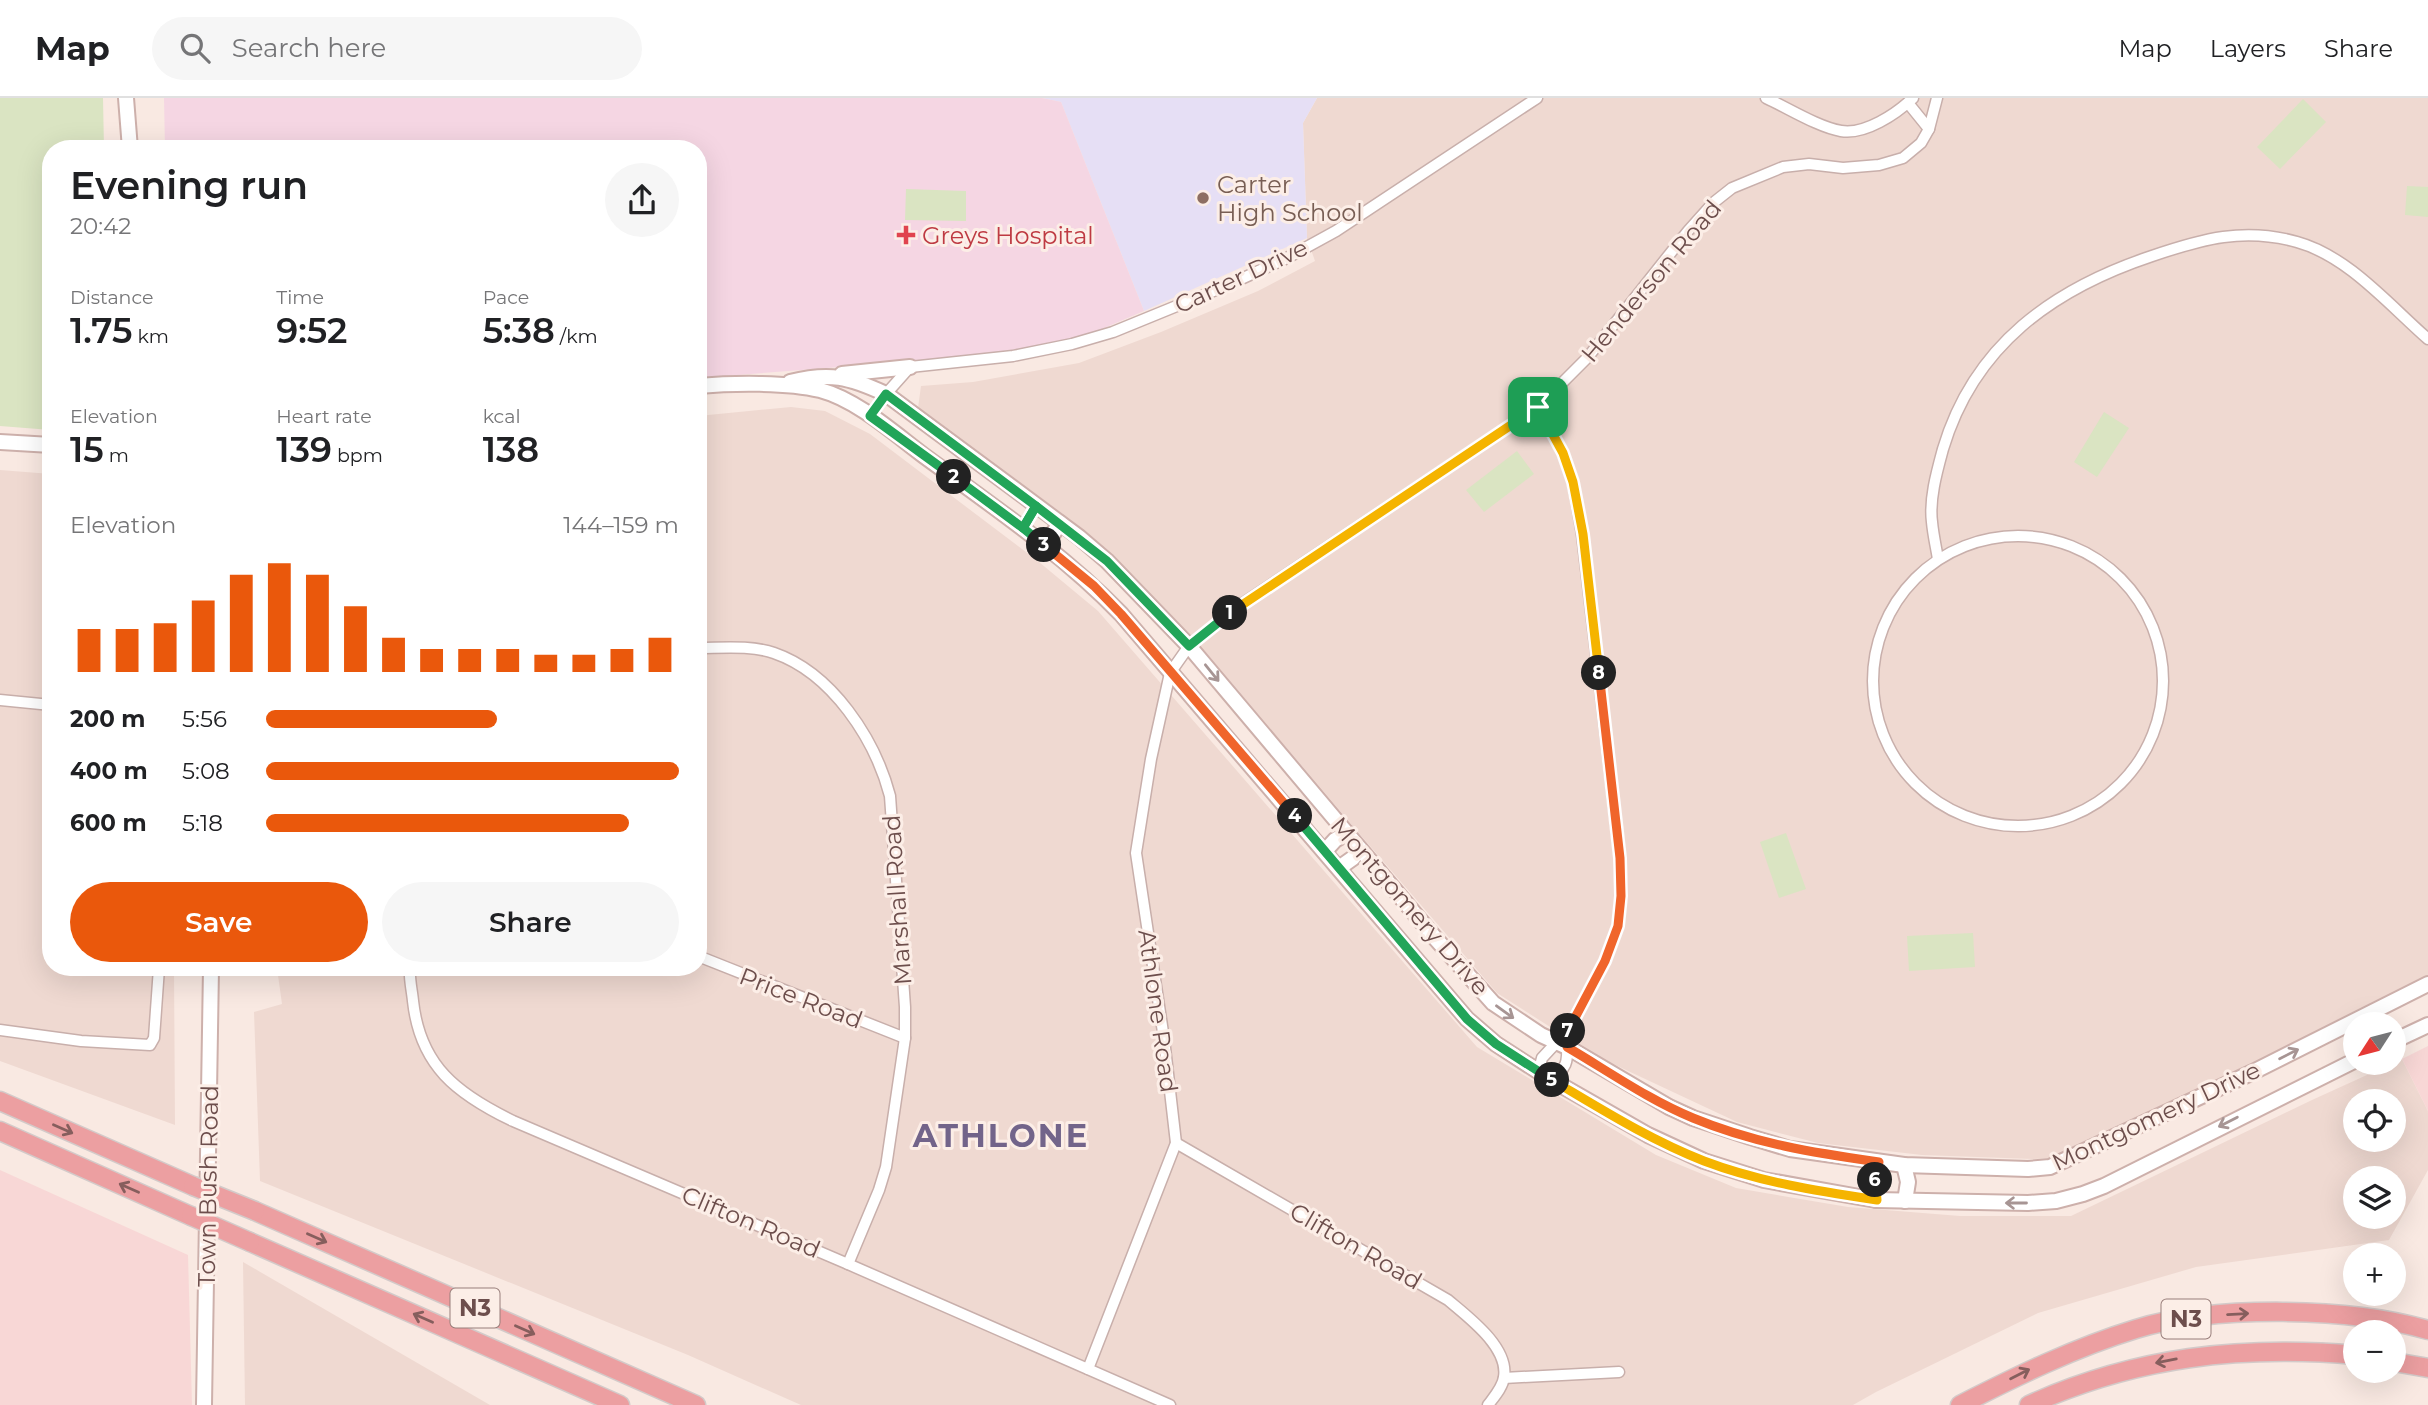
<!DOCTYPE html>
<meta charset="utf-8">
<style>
body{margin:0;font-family:Montserrat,sans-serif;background:#f6f6f6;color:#202124;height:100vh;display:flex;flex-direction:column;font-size:26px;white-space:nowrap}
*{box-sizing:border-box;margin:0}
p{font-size:23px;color:#757577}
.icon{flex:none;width:38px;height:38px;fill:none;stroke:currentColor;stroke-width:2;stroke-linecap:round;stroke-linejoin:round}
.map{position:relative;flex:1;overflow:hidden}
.side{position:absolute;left:42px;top:42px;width:665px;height:836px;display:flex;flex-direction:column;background:#fff;border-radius:28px;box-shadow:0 7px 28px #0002}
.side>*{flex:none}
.needle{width:46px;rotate:234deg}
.fabs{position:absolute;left:2343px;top:914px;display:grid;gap:14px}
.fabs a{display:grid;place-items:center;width:63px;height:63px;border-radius:50%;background:#fff;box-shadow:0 7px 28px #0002;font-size:35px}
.pin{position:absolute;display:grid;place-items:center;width:60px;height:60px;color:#fff;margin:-30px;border-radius:14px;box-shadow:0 4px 10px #0006}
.km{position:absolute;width:35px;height:35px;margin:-18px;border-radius:50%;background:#222;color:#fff;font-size:19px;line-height:35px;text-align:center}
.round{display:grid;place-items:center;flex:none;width:74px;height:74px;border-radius:37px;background:#f6f6f6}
.head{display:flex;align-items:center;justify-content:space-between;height:119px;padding:0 28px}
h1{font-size:38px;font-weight:600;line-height:52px}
.metrics{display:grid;grid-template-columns:repeat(3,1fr);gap:10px;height:119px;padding:7px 28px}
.metrics div{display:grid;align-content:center}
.metrics b{font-size:35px;font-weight:600}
.metrics small{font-size:19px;font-weight:400}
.metrics p{font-size:19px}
.chart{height:196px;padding:14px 28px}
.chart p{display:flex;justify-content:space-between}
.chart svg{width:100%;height:126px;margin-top:7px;stroke:#ea580c;stroke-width:6}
.cta{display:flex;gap:14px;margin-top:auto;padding:14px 28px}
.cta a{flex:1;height:80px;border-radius:42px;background:#ea580c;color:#fff;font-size:28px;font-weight:600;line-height:80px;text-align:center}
.cta a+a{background:#f6f6f6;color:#202124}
ul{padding:0 28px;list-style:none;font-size:23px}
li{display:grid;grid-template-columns:112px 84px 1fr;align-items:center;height:52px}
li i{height:18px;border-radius:9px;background:#ea580c}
header{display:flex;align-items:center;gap:42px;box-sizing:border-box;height:98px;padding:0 35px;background:#fff;border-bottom:2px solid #e0e0e0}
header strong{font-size:33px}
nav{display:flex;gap:38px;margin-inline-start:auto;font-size:24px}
.search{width:490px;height:63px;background:#f6f6f6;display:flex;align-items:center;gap:18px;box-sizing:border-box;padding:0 24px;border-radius:38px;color:#757577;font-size:26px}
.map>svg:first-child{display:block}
.residential{fill:#efd9d1;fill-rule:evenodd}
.commercial{fill:#f8d7d6}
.education{fill:#e6dff5}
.medical{fill:#f5d6e3}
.grass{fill:#dae4c2}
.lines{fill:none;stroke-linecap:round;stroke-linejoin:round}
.street-casing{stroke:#c8afab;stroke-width:13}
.secondary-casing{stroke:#cdb0ab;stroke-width:18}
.highway-casing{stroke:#d3cac9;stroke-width:21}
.street{stroke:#fff;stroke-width:10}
.secondary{stroke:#fff;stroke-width:14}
.highway{stroke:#ec9fa1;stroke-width:18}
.highway-bridge-casing{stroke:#d3cac9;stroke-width:21;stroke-linecap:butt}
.highway-bridge{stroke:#ec9fa1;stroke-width:18}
.oneway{stroke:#a79594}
.oneway2{stroke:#865e5d}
.split-1-casing{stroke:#fff;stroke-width:14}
.split-2-casing{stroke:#fff;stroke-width:14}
.split-3-casing{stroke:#fff;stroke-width:14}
.split-4-casing{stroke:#fff;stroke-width:14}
.split-5-casing{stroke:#fff;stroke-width:14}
.split-6-casing{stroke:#fff;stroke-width:14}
.split-7-casing{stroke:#fff;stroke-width:14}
.split-8-casing{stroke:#fff;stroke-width:14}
.split-9-casing{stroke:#fff;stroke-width:14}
.split-1{stroke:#f5b400;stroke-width:9}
.split-2{stroke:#22a559;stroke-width:9}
.split-3{stroke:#22a559;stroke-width:9}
.split-4{stroke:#f0652b;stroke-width:9}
.split-5{stroke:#22a559;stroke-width:9}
.split-6{stroke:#f5b400;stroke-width:9}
.split-7{stroke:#f0652b;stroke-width:9}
.split-8{stroke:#f0652b;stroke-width:9}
.split-9{stroke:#f5b400;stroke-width:9}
.education-dot{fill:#8d6e63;stroke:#fceee7;stroke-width:2.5}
.health-dot{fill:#e0444e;stroke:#fceee7;stroke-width:2.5}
.labels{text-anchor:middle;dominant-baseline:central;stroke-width:6;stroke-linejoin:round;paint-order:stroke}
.shield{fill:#fceee7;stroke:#987e7a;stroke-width:2}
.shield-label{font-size:23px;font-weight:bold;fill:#6d4e4c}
.education-label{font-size:24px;fill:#785e54;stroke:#fceee7;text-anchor:start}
.health-label{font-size:24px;fill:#be3a42;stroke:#fceee7;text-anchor:start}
.street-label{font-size:24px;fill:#6d4e4c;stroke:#fceee7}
.district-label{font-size:32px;font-weight:bold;letter-spacing:2px;fill:#72648a;stroke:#fceee7}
</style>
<header>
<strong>Map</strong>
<div class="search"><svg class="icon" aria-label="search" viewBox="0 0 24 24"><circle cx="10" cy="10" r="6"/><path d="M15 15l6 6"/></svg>Search here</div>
<nav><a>Map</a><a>Layers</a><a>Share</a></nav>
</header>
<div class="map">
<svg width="2428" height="1307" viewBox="0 0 2428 1307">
<rect width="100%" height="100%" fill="#f9e9e2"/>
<g class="residential">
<polygon points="1317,0 2428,0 2428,878 2269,958 2054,1060 2033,1061 1922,1057 1818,1045 1737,1024 1594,957 1497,895 1357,733 1209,558 1122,467 1071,422 918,310 921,288 973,284 1079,265 1161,234 1258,193 1315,163 1307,140 1303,25"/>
<path d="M791,309L825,313L870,336L1039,464L1098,513L1477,949L1656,1057L1736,1090L1848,1109L1960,1118H2071L2312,1002L2402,961L2428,1013V1072L2389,1142L2196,1169L2038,1215L1876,1294L1853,1307H801L688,1257L260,1083L254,914L282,906L277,870H698V318ZM2356,1003H2394V1041H2356ZM2356,1080H2394V1118H2356Z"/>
<polygon points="0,372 51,376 51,870 174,870 175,1027 0,963"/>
<polygon points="243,1164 490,1307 245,1307"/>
</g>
<g class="commercial">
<polygon points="2428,948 2428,1013 2402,961"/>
<polygon points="0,1072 188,1157 192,1307 0,1307"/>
</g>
<polygon class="education" points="1042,0 1317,0 1303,25 1307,140 1144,213 1061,4"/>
<polygon class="medical" points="164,0 1042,0 1061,4 1144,213 1083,239 1010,254 906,264 698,280 698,51 165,51"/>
<g class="grass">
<polygon points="0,0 103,0 104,51 51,51 51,332 0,328"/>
<polygon points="2303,1 2326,24 2280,71 2257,49"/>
<polygon points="2407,88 2428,89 2428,119 2405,117"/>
<polygon points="906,91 966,93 966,123 905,122"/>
<polygon points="2104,314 2129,330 2097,379 2074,364"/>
<polygon points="1517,353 1534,376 1484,414 1466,392"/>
<polygon points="1786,735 1806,791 1779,800 1760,744"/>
<polygon points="1973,835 1975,869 1909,873 1907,838"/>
</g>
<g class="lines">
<g class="street-casing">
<g id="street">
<path d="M1766,0C1788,10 1818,29 1841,33C1865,37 1896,16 1913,0"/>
<polyline points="1908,5 1929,31"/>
<polyline points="1538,309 1563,355 1573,384 1582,436 1620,760 1621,798 1618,828 1605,863 1568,932 1542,960 1540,968 1542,976"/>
<polyline points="870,318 886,296 910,269 1013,258 1072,246 1113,234 1228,187 1287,160 1336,133 1537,0"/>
<circle cx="2018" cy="583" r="145"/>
<path d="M1938,461C1936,449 1933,436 1932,424C1929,401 1937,373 1943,351C1974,247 2053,191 2152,158C2202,141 2244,129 2297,144C2348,158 2389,207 2428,241"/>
<path d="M698,550C722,550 751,547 774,555C832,575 875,641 890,698L905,909V940L886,1069L879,1092L848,1166"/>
<polyline points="0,602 51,607"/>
<polyline points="698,858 905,940"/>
<path d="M410,870C409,881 412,892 413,903C420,968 457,996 513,1023L848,1166L1170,1307"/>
<polyline points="0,932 81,943 150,947 154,940 159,870"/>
<path d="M1550,981C1567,971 1568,964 1567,946"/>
<path d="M1176,1045L1448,1202C1468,1219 1509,1249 1504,1279C1503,1289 1494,1299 1488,1307"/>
<polyline points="1088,1271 1176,1045 1164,941 1136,755 1151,661 1170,575 1189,548 1236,510 1538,309 1588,259 1688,133 1713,105 1732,90 1783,69 1809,66 1843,70 1879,67 1903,60 1921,45 1929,31 1937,0"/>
<polyline points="1504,1280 1619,1274"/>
</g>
</g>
<g class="secondary-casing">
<g id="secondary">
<polyline points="126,0 130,51"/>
<polyline points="842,276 910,269"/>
<path d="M790,284C830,274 849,279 886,296L1079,439L1107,463L1189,548L1436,841L1493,905L1541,937L1567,949L1669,1009L1693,1020L1750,1039L1790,1051L1904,1067L2028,1071L2050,1069L2253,974L2428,886"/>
<path d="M698,288C732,285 787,284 820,292C858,302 896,337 927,360C994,409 1063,456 1121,516L1467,921L1496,946L1550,981L1648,1037L1704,1063L1764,1082L1876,1102L2028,1105L2056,1103L2083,1096L2104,1088L2356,962"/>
<polyline points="0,344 51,347"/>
<polyline points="1045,448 1060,425"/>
<polyline points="1325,753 1335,742 1347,735"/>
<polyline points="1339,770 1353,760 1360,751"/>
<polyline points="2394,943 2428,927"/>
<polyline points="1904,1067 1908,1084 1905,1103"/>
<polyline points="1876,1102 1874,1086 1879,1064"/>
<polyline points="204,1307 211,870"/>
</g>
</g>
<g class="highway-casing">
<g id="highway">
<polyline points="0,1003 193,1088"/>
<polyline points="0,1033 191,1118"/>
<polyline points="255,1113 696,1307"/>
<polyline points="250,1144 620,1307"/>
<polyline points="2394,1264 2428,1270"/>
<path d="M1960,1307C2017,1278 2074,1250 2136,1231C2215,1207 2350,1209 2428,1232"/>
<path d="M2029,1307C2135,1259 2240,1247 2356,1257"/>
</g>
</g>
<use href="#street" class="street"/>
<use href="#secondary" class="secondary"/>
<use href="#highway" class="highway"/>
<g class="highway-bridge-casing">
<g id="highway-bridge">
<polyline points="193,1088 255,1113"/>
<polyline points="191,1118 250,1144"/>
</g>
</g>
<use href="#highway-bridge" class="highway-bridge"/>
</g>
<defs><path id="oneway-shaft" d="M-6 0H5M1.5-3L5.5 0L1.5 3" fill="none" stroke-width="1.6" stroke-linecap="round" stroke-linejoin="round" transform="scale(1.75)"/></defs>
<g class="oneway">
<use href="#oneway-shaft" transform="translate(1212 575) rotate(51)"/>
<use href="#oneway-shaft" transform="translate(1505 914) rotate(36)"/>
<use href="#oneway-shaft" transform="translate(2289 956) rotate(-27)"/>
<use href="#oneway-shaft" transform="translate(2228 1024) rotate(153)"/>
<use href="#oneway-shaft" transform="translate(2016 1105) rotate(-180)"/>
</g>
<g class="oneway2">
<use href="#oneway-shaft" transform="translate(63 1031) rotate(24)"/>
<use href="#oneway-shaft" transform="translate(129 1090) rotate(-156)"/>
<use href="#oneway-shaft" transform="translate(317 1140) rotate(24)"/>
<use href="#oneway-shaft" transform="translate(2238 1216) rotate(-3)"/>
<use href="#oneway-shaft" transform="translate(423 1220) rotate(-156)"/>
<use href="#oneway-shaft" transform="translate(525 1232) rotate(24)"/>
<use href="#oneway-shaft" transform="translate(2166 1263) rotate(169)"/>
<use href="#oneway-shaft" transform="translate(2020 1276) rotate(-27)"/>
</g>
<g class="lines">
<g class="split-1-casing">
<polyline id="split-1" points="1230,515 1538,309"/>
</g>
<g class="split-2-casing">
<polyline id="split-2" points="954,379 1023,430 1036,408 1107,463 1189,548 1230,515"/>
</g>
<g class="split-3-casing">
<polyline id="split-3" points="954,379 870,318 886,296 1036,408 1023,430 1044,447"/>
</g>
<g class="split-4-casing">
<polyline id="split-4" points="1044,447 1094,488 1121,516 1295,718"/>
</g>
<g class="split-5-casing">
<polyline id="split-5" points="1295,718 1467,921 1496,946 1552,982"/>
</g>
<g class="split-6-casing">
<path id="split-6" d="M1552,982C1601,1011 1650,1042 1704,1063C1759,1084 1818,1093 1877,1102L1875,1082"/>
</g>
<g class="split-7-casing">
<path id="split-7" d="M1568,933L1567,949C1608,973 1649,1002 1693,1020C1753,1045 1814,1055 1879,1064L1875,1082"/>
</g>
<g class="split-8-casing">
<polyline id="split-8" points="1568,933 1605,863 1618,828 1621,798 1620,760 1599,575"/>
</g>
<g class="split-9-casing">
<polyline id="split-9" points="1538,309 1563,355 1573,384 1583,436 1599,575"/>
</g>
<use href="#split-1" class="split-1"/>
<use href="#split-2" class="split-2"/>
<use href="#split-3" class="split-3"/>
<use href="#split-4" class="split-4"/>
<use href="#split-5" class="split-5"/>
<use href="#split-6" class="split-6"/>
<use href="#split-7" class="split-7"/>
<use href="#split-8" class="split-8"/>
<use href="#split-9" class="split-9"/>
</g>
<circle class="education-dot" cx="1203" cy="100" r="7"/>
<path class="health-dot" d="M902.5 126.5h7v7h7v7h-7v7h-7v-7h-7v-7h7z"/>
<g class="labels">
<g class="shield">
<rect x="450.5" y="1190.5" width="49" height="39" rx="5"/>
<rect x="2161.5" y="1201.5" width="49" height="39" rx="5"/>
</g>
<g class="shield-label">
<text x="475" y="1210">N3</text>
<text x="2186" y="1221">N3</text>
</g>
<g class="education-label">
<text x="1217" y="86">Carter<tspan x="1217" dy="28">High School</tspan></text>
</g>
<g class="health-label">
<text x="922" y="137">Greys Hospital</text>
</g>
<g class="street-label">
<text transform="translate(1241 178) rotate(-25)">Carter Drive</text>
<text transform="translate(1651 183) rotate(-50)">Henderson Road</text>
<text transform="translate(897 802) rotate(-94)">Marshall Road</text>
<text transform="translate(1410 808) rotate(49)">Montgomery Drive</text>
<text transform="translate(801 900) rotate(21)">Price Road</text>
<text transform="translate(1158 913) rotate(82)">Athlone Road</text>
<text transform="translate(2156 1018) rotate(-25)">Montgomery Drive</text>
<text transform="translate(208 1088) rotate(-89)">Town Bush Road</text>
<text transform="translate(751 1124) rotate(23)">Clifton Road</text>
<text transform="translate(1356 1148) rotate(30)">Clifton Road</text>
</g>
<g class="district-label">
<text x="1001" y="1037">ATHLONE</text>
</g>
</g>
</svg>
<div class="fabs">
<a><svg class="needle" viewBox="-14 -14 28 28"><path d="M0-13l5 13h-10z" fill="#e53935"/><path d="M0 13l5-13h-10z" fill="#757577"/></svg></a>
<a><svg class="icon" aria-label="locate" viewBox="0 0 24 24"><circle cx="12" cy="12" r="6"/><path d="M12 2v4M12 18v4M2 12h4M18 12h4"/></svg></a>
<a><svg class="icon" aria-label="layers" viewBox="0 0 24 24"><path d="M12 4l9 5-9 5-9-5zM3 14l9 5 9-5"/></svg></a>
<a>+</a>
<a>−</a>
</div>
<div class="pin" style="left:1538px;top:309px;background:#1e9e55"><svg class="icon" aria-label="arrive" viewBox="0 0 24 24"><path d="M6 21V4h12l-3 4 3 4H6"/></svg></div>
<b class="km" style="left:1230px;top:515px">1</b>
<b class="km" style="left:954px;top:379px">2</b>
<b class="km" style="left:1044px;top:447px">3</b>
<b class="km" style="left:1295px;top:718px">4</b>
<b class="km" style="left:1552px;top:982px">5</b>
<b class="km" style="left:1875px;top:1082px">6</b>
<b class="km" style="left:1568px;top:933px">7</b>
<b class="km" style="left:1599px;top:575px">8</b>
<section class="side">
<div class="head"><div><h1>Evening run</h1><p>20:42</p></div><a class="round"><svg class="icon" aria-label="share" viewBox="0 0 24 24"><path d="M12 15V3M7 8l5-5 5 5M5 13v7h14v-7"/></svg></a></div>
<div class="metrics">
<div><p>Distance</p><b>1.75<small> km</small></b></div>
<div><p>Time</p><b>9:52</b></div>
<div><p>Pace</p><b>5:38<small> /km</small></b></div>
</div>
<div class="metrics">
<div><p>Elevation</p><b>15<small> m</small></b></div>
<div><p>Heart rate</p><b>139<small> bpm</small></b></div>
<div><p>kcal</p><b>138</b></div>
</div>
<div class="chart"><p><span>Elevation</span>144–159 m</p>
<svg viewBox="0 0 160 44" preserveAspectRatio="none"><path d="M5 44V29M15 44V29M25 44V27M35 44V19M45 44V10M55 44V6M65 44V10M75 44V21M85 44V32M95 44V36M105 44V36M115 44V36M125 44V38M135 44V38M145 44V36M155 44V32"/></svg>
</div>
<ul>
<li><b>200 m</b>5:56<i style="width:56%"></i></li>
<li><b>400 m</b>5:08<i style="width:100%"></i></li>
<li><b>600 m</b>5:18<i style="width:88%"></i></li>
</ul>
<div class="cta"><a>Save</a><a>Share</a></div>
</section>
</div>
